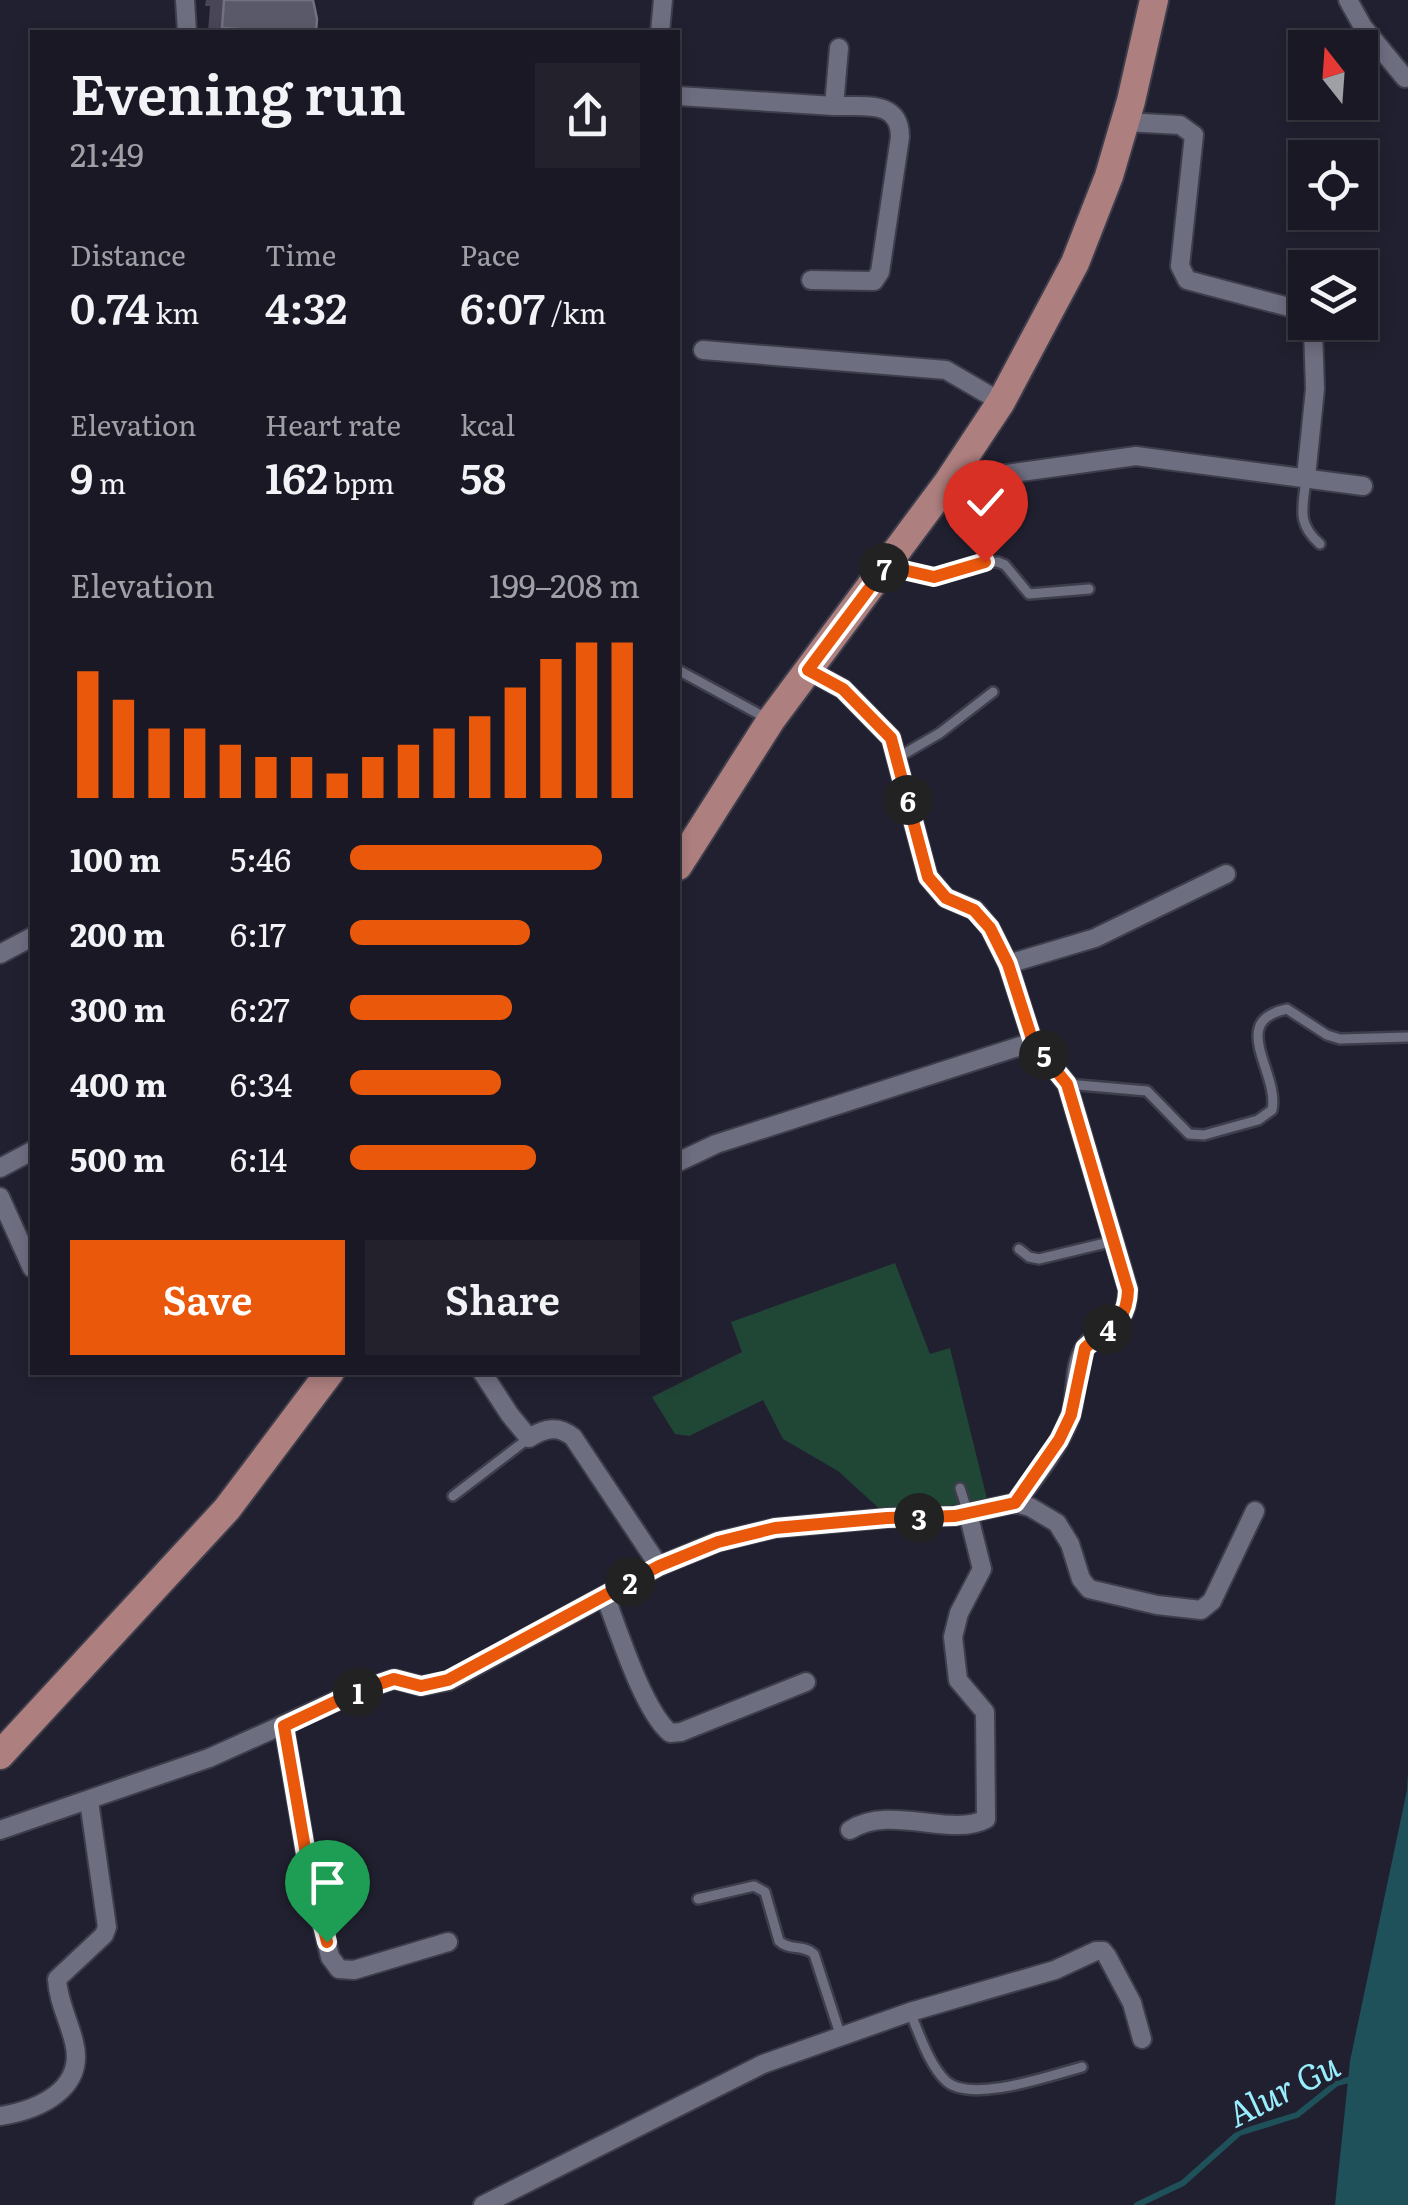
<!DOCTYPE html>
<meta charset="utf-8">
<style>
body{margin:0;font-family:Literata,serif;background:#22212c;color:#f1f3f6;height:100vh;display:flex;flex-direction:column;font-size:38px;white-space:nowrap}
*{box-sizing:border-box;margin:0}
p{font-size:32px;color:#9fa0a6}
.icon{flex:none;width:55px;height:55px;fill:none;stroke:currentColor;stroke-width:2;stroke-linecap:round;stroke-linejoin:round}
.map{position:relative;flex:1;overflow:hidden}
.panel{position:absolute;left:30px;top:30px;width:650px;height:1345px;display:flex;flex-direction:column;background:#191824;border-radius:0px;box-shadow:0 5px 15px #0003,0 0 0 2px #373741}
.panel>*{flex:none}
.needle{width:65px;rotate:343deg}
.buttons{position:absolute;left:1288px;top:30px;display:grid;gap:20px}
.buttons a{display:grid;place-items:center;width:90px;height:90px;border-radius:0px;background:#191824;box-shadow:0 5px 15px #0003,0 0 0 2px #373741;font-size:50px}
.pin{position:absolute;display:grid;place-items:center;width:85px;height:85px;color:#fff;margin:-102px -42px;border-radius:50% 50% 50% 0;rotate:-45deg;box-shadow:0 0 10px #0007}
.pin .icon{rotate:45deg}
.km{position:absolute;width:50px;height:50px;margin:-25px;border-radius:50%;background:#222;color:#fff;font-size:28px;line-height:50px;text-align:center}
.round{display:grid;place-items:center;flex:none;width:105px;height:105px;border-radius:0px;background:#22212c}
.headline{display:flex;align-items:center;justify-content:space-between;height:170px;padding:0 40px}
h1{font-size:55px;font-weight:600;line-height:75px}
.stats{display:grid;grid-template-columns:repeat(3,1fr);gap:15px;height:170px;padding:10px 40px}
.stats div{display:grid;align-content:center}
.stats b{font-size:42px;font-weight:600}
.stats small{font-size:28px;font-weight:400}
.stats p{font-size:28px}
.chart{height:280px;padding:20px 40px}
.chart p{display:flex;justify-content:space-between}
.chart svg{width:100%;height:180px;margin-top:10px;stroke:#ea580c;stroke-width:6}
.button{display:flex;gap:20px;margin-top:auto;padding:20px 40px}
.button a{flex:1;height:115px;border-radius:0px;background:#ea580c;color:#fff;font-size:40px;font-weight:600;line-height:115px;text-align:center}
.button a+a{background:#22212c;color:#f1f3f6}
ul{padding:0 40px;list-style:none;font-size:32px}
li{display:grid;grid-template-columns:160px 120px 1fr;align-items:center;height:75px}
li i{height:25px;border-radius:12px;background:#ea580c}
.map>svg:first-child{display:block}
.green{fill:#204635}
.water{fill:#1e5159}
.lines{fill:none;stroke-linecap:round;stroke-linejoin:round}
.stream{stroke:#1e5159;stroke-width:6}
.lane-casing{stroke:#3e3d4b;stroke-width:14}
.street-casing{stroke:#3e3d4b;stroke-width:22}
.primary-casing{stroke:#3e3d4b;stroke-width:32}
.lane{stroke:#6e6e81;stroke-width:9}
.street{stroke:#6e6e81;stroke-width:18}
.primary{stroke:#ae7f7f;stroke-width:28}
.wall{fill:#484657}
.shaded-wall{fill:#312f40}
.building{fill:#5a5969;stroke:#727180;stroke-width:2.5}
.route-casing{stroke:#fff;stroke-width:20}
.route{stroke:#ea580c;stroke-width:12}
.labels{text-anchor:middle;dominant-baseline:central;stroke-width:8;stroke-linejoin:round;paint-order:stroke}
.water-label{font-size:35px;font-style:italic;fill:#98eefd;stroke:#212030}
</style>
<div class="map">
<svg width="1408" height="2205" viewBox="0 0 1408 2205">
<rect width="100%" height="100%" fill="#212030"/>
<polygon class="green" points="895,1263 930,1354 950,1348 988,1503 966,1509 883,1512 838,1471 783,1439 763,1400 689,1436 675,1434 652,1397 742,1352 731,1322"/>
<polygon class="water" points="1408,1772 1408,2205 1335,2205 1350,2061 1407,1790"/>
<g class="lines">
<polyline class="stream" points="1137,2205 1183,2183 1239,2133 1297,2115 1337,2083 1356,2078"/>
<g class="lane-casing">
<g id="lane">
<path d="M1306,479C1303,508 1296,523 1320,544"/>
<polyline points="888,566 933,577 985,562 998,562 1005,565 1029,594 1089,589"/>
<polyline points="678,670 768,719"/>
<polyline points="897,758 940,733 993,692"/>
<path d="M1067,1084L1147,1091L1189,1134L1204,1135L1258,1120L1272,1110C1280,1073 1227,1021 1287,1009L1327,1035L1340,1039L1408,1037"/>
<polyline points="1019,1249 1029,1257 1039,1259 1114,1241"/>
<polyline points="960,1488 968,1513"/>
<polyline points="453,1496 529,1438"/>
<path d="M698,1899L754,1886L765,1892L779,1941C789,1951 803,1944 814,1954L841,2037"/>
<path d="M910,2012C919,2033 929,2065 946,2081C971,2104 1052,2075 1082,2067"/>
</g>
</g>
<g class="street-casing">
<g id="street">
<polyline points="185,0 187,32"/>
<polyline points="1348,0 1363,27 1405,78"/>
<polyline points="660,32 663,0"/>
<polyline points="678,96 834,106 839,48"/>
<polyline points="1125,122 1180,125 1194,135 1180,266 1187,280 1300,310 1305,315"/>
<path d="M811,280L874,281L880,272L900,137C900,99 863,107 834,106"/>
<polyline points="703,350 946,370 1001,402"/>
<polyline points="1306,477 1315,389 1313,329 1310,322"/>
<polyline points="948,482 1136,456 1363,486"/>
<path d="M808,670L843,689L891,738L928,877L946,898L975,910L990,928L1008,964L1033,1042L1067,1084L1128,1289C1127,1333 1103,1320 1085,1348C1072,1367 1078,1397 1070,1417C1059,1448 1035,1477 1015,1503"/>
<polyline points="0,954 32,937"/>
<polyline points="1008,964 1095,938 1226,874"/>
<polyline points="678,1162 716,1144 1033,1042"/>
<polyline points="0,1168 32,1151"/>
<polyline points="0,1197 32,1268"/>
<path d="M482,1372L510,1415L529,1438C545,1428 558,1425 573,1437L659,1566"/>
<path d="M605,1596C619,1632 643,1710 670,1733L681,1732L806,1682"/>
<polyline points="284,1727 307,1860 330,1957 339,1969 354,1970 448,1942"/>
<polyline points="0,1830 209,1758 356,1692 394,1679 421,1686 448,1681 659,1566 717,1542 775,1528 887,1518 955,1516 1015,1503 1030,1507 1057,1523 1070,1544 1081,1579 1089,1589 1157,1605 1201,1610 1212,1601 1255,1511"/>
<path d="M850,1830C891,1804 951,1838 986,1819L985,1712L958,1680L953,1637L959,1613L982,1569L968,1513"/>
<path d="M0,2116C39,2110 86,2089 74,2042C69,2021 58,2001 57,1979L104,1935L107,1927L89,1801"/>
<polyline points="483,2205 763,2064 910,2012 1055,1970 1096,1951 1103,1951 1107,1956 1132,2003 1142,2039"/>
</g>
</g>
<g class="primary-casing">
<g id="primary">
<polyline points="678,866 771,720 948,482 1001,402 1075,263 1109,176 1131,101 1154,0"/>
<polyline points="0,1755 227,1509 330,1372"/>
</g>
</g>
<use href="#lane" class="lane"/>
<use href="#street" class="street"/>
<use href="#primary" class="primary"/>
</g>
<polygon class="wall" points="206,0 313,0 316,32 208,32 210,6 205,6"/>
<polygon class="shaded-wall" points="222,28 287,32 219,32"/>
<polygon class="building" points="224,0 313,0 317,19 316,32 287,32 222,28"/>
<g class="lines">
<g class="route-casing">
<path id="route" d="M327,1942L307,1860L284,1726L356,1692L394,1679L421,1686L448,1680L659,1566L718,1542L775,1528L887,1518L955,1516L1015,1503L1059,1440L1071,1415L1085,1348C1109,1327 1127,1324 1128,1290L1067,1084L1033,1042L1008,964L990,928L974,910L946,898L928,877L891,738L843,689L808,670L886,566L934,577L985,562"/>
</g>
<use href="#route" class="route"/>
</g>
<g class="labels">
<g class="water-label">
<text transform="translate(1282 2088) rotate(-27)">Alur Gu</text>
</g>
</g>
</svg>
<div class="buttons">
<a><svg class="needle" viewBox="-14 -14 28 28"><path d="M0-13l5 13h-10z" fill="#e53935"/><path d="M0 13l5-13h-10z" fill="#9fa0a6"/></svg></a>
<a><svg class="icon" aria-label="locate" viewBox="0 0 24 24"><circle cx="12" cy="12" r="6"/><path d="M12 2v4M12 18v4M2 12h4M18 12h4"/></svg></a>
<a><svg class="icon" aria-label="layers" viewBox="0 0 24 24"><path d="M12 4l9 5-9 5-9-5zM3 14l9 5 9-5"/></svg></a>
</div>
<div class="pin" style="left:327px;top:1942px;background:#1e9e55"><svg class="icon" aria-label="arrive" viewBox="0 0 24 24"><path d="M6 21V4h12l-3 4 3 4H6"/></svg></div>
<div class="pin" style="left:985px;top:562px;background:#d93025"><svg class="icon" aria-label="check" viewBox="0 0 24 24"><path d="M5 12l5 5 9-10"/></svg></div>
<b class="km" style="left:358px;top:1692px">1</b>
<b class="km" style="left:630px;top:1582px">2</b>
<b class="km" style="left:919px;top:1518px">3</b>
<b class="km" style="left:1108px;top:1329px">4</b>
<b class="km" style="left:1044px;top:1055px">5</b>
<b class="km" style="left:908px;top:800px">6</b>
<b class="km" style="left:884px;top:568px">7</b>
<section class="panel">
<div class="headline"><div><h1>Evening run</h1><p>21:49</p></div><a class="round"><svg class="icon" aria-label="share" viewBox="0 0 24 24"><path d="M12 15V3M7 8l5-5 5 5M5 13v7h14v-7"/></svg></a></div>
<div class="stats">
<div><p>Distance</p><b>0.74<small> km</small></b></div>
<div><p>Time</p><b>4:32</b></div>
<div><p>Pace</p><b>6:07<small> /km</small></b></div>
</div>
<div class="stats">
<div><p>Elevation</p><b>9<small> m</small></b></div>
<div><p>Heart rate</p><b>162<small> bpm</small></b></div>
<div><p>kcal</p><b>58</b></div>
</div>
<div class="chart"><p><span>Elevation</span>199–208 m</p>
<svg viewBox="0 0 160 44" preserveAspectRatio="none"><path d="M5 44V13M15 44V20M25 44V27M35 44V27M45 44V31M55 44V34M65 44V34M75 44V38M85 44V34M95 44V31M105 44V27M115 44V24M125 44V17M135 44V10M145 44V6M155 44V6"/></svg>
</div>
<ul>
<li><b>100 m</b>5:46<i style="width:87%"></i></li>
<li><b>200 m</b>6:17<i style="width:62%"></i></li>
<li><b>300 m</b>6:27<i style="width:56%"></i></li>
<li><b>400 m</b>6:34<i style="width:52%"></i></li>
<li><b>500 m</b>6:14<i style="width:64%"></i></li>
</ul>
<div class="button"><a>Save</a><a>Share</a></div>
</section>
</div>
